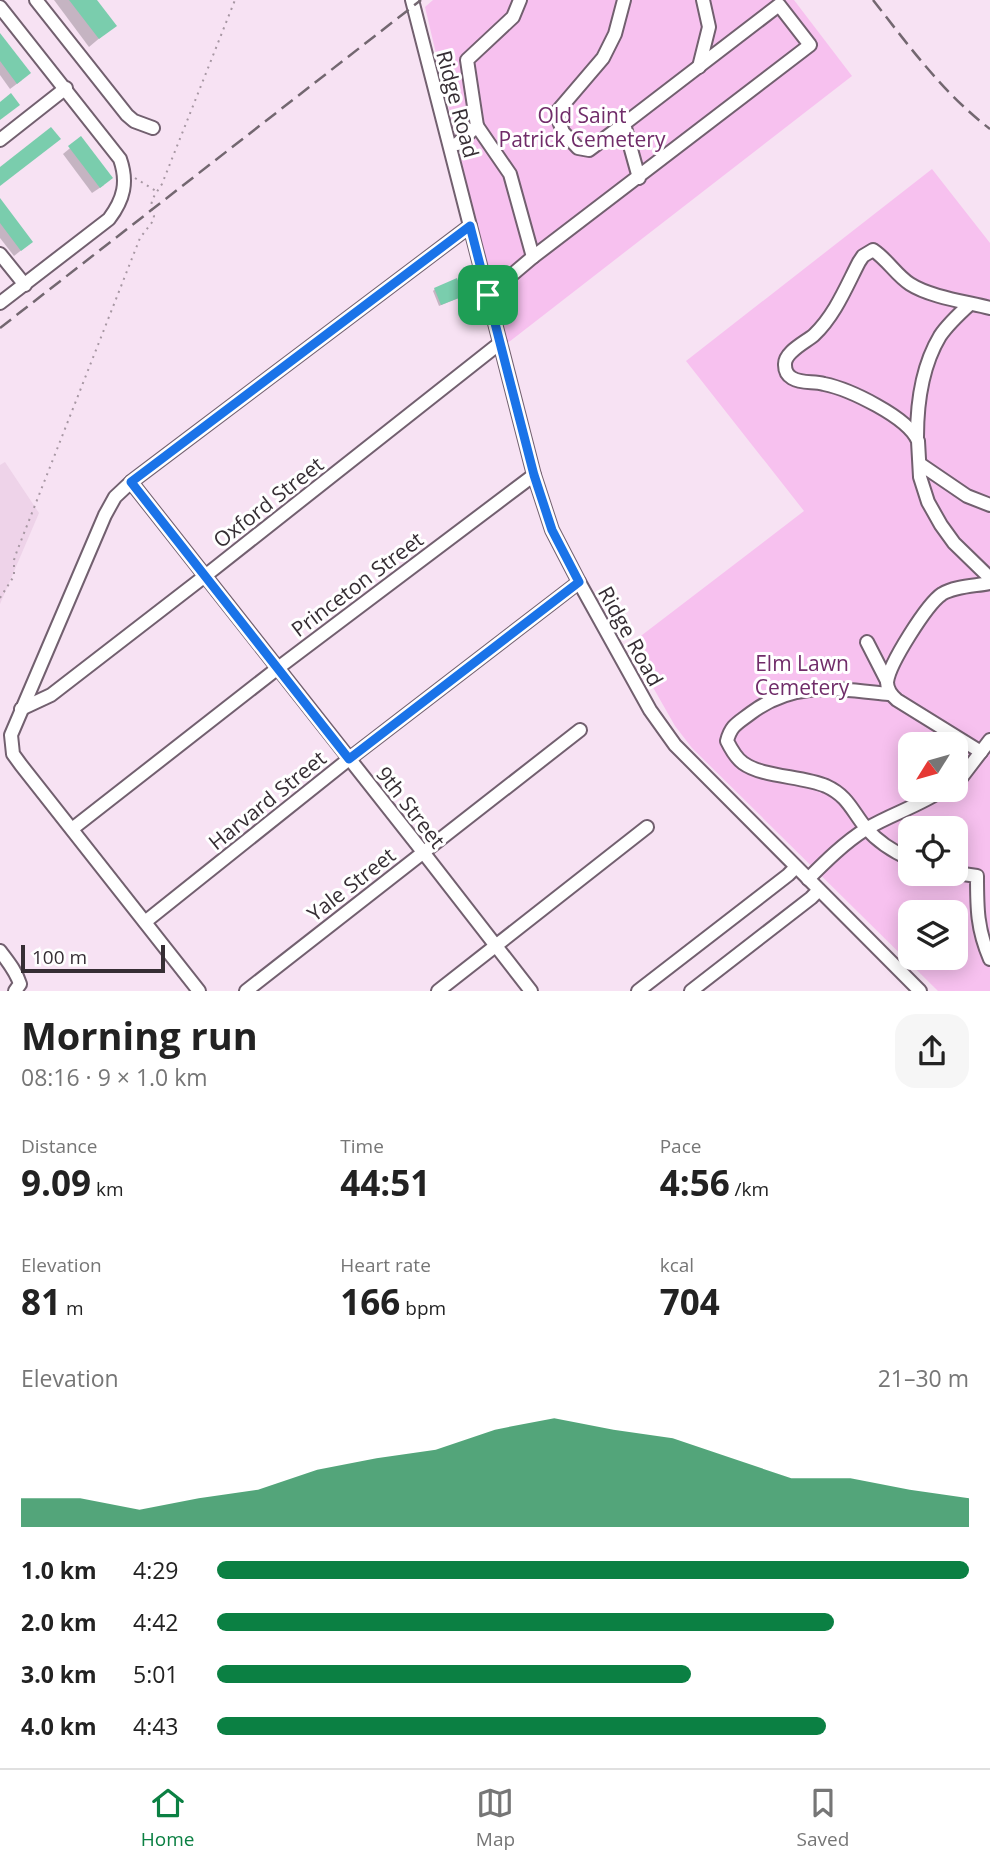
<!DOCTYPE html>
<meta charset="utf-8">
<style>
body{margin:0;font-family:"Open Sans",sans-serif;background:#f6f6f6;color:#222;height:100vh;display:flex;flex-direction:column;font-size:26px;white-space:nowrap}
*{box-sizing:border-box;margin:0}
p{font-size:23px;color:#767676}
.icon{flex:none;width:38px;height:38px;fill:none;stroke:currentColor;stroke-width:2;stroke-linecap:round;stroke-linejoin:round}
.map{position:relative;height:991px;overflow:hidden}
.side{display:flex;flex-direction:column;background:#fff;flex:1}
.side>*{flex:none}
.needle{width:46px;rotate:233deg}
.buttons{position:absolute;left:898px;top:732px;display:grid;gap:14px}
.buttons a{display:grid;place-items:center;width:70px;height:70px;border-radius:14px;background:#fff;box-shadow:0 4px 18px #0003;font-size:35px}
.scale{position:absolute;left:21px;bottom:18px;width:144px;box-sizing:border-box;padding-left:7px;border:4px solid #362e34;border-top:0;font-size:19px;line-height:24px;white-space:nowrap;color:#362e34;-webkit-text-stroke:5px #fff;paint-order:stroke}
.pin{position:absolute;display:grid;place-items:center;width:60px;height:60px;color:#fff;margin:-30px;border-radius:14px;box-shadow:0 4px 10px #0006}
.round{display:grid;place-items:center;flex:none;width:74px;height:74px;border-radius:21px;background:#f6f6f6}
.headline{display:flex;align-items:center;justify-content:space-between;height:119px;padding:0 21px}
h1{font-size:38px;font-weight:700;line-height:52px}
.metrics{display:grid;grid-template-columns:repeat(3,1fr);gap:10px;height:119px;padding:7px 21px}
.metrics div{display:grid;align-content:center}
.metrics b{font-size:35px;font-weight:700}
.metrics small{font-size:19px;font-weight:400}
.metrics p{font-size:19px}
.chart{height:196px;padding:14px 21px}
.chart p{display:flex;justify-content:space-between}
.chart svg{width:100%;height:126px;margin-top:7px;fill:#0b8043;opacity:.7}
ul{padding:0 21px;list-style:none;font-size:23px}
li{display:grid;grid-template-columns:112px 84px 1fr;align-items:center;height:52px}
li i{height:18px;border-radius:9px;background:#0b8043}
.tab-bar{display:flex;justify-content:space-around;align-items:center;height:98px;border-top:2px solid #e0e0e0;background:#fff;font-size:19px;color:#767676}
.tab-bar a{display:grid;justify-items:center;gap:4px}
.tab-bar .current{color:#0b8043}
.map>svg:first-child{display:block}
.built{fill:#eed3e9}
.green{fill:#f7c1ef;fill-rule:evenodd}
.shadow{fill:#0003}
.building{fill:#7acdad}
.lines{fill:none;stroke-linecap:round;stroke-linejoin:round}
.minor-casing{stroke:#72606f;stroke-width:16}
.path{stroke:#a797a3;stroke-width:2;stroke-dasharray:2 5;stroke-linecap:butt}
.minor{stroke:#fff;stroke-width:12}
.rail{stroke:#736770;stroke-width:2.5;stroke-dasharray:14 7;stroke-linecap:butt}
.route-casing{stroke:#fff;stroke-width:14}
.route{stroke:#1a73e8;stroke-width:9}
.labels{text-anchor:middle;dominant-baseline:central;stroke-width:6;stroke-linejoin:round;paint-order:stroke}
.street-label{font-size:21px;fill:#362e34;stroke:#fff}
.park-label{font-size:21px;fill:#702c69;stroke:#fff}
</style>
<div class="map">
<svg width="990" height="991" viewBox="0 0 990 991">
<rect width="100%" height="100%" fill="#f7e2f3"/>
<polygon class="built" points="5,462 39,513 0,604 0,465"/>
<g class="green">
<polygon points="433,0 794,0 852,76 505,345 425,7"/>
<path d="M932,169L990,243V991H938L692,748L675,726L629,645L804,511L686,361ZM910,744H956V789H910ZM910,828H956V873H910ZM910,912H956V957H910Z"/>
</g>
<g class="shadow">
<polygon points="54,0 95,0 114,26 89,47"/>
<polygon points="0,36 22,80 10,89 0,75"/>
<polygon points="81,139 104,185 92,193 63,154"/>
<polygon points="0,201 24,248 14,256 0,238"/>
<polygon points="435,289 461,297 439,306 433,291"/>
</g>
<g class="building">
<polygon points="69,0 97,0 117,26 99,39"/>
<polygon points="0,33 31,73 17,84 0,61"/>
<polygon points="11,93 20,105 0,120 0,102"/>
<polygon points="51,127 61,139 0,186 0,167"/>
<polygon points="81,136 113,178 100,188 68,146"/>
<polygon points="0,198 33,242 21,251 0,223"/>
<polygon points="457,278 464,296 441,305 434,288"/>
</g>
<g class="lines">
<g class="minor-casing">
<g id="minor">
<polyline points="36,0 127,115 134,121 153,128"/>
<polyline points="412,0 534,475 552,530 579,582 650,710 675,745 920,991"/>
<polyline points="624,0 615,34 603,58 556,113 563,132 578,148 589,150 624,124"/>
<path d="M0,7L120,159C128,182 124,199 109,219L0,303"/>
<polyline points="699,67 709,27 703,0"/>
<polyline points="477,126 510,174 533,257"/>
<polyline points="0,140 66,88"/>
<polyline points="457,144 477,126 467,60 513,17 520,0"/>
<polyline points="0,254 25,285"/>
<polyline points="488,295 533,257 810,45 779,5 624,124 639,178"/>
<path d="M990,308C967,302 930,297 910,284C896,275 888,260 873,250L863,256L859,262C846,287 835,315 814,335C806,342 784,352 785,365C785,370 787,375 792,378C802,384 813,381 824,384C849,389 908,417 918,441L920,477L928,502L941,525L954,543L990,578"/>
<path d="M917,437C917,403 922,366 940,336C948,324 959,314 970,304"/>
<polyline points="920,464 967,496 990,505"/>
<polyline points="131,482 423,852 531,991"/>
<polyline points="867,642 887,681"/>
<path d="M889,694C839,689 795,680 751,713C738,723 731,725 727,741C731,749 736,758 743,763C762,777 802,776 826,786C848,796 852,811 866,828C878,842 894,852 910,859"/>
<polyline points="21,709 51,695 205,576 500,343"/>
<path d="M981,752L897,700C891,695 887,690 887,682C889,664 927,604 942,594C955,586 975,586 990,583"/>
<polyline points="956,781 961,778 990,740"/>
<polyline points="72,829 278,668 534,475"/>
<path d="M956,873L977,876C977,908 977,929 990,959"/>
<path d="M808,879C826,861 844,843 866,829C891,814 919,806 944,789"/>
<polyline points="145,922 349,759 579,582"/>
<path d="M0,951C8,962 16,971 20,984L15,991"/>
<polyline points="199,991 21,765 13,754 11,735 105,515 115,497 131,482 470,226"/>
<polyline points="246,991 580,730"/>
<polyline points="438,991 647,827"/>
<polyline points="638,991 788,875 796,867"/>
<polyline points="691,991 811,898 819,890"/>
</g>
</g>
<g class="path">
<polyline points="135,178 156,191"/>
<path d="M0,598L14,576V560L17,551L140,238L153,221L154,216C147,203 155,195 162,184L235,0"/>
</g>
<use href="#minor" class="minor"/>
<g class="rail">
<path d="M873,0C909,46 943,93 990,129"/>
<polyline points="0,328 421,0"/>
</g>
</g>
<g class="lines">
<g class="route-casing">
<polygon id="route" points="470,226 534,475 552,530 579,582 349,759 131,482"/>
</g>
<use href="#route" class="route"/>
</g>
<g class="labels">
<g class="street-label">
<text transform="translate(458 104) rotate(75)">Ridge Road</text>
<text transform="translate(268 502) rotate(-38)">Oxford Street</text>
<text transform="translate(357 584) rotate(-37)">Princeton Street</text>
<text transform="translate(631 636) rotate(61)">Ridge Road</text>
<text transform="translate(267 800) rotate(-39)">Harvard Street</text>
<text transform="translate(411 807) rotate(52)">9th Street</text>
<text transform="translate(351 884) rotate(-38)">Yale Street</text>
</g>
<g class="park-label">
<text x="582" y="115">Old Saint<tspan x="582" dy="24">Patrick Cemetery</tspan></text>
<text x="802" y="663">Elm Lawn<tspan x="802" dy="24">Cemetery</tspan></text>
</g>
</g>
</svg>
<div class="buttons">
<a><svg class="needle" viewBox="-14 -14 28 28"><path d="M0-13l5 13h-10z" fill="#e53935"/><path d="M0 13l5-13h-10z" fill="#767676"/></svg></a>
<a><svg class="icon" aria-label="locate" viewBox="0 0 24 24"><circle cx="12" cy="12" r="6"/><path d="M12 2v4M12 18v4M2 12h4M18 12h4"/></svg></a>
<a><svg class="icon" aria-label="layers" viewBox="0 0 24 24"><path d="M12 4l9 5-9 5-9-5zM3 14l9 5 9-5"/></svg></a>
</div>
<div class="scale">100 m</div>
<div class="pin" style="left:488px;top:295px;background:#1e9e55"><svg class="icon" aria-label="arrive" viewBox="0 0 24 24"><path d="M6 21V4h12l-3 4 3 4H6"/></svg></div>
</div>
<section class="side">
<div class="headline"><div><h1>Morning run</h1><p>08:16 · 9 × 1.0 km</p></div><a class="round"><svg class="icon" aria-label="share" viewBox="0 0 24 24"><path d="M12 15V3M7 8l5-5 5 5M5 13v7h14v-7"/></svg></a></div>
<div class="metrics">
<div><p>Distance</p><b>9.09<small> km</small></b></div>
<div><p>Time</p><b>44:51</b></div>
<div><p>Pace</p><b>4:56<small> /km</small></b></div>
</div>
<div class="metrics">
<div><p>Elevation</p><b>81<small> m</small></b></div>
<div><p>Heart rate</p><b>166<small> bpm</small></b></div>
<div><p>kcal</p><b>704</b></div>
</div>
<div class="chart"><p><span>Elevation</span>21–30 m</p>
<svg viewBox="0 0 160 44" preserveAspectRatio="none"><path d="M0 44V34L10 34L20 38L30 34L40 31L50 24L60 20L70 17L80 10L90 6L100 10L110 13L120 20L130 27L140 27L150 31L160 34V44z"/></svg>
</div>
<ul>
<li><b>1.0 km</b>4:29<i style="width:100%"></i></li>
<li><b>2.0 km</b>4:42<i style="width:82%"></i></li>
<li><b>3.0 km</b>5:01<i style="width:63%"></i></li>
<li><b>4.0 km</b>4:43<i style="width:81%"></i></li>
</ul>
</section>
<nav class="tab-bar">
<a class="current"><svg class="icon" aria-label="home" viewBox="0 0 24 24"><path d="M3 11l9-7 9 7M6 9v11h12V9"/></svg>Home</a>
<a><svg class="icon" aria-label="map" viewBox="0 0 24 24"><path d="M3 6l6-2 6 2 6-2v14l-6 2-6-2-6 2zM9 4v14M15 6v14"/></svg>Map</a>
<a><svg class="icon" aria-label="saved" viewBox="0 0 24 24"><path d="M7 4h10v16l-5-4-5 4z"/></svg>Saved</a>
</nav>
